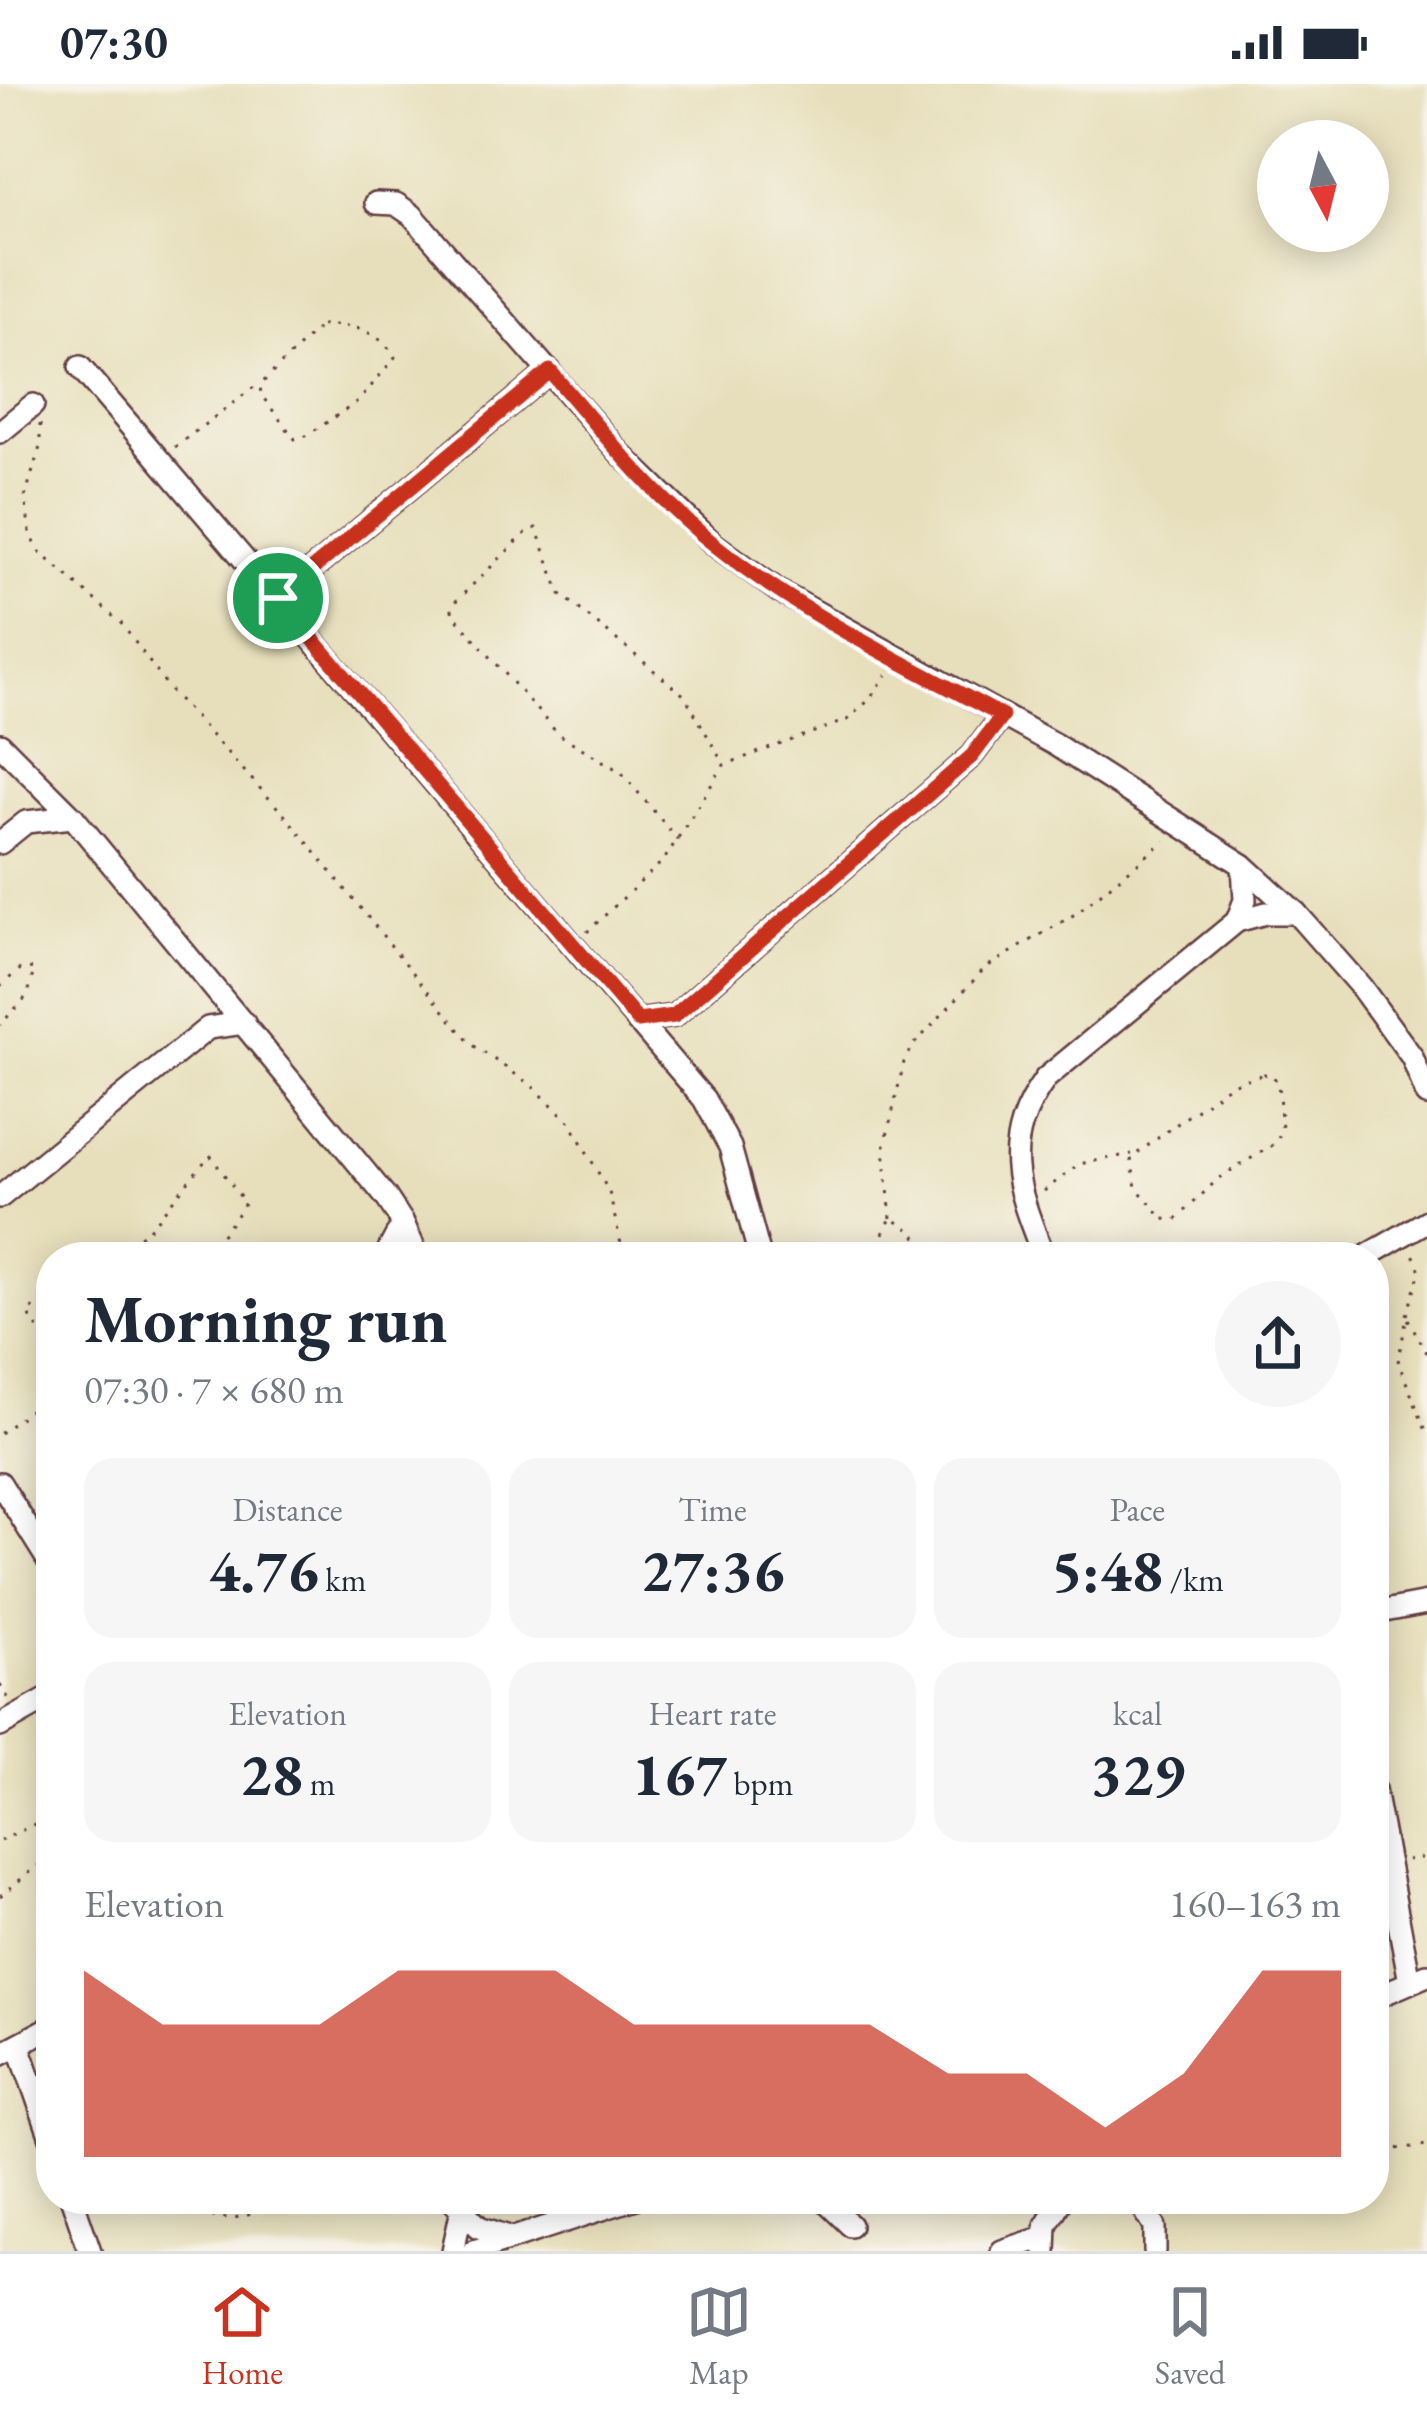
<!DOCTYPE html>
<meta charset="utf-8">
<style>
body{margin:0;font-family:"EB Garamond",serif;background:#f6f6f7;color:#1f2937;height:100vh;display:flex;flex-direction:column;font-size:45px;white-space:nowrap}
*{box-sizing:border-box;margin:0}
p{font-size:39px;color:#747a83}
.icon{flex:none;width:66px;height:66px;fill:none;stroke:currentColor;stroke-width:2;stroke-linecap:round;stroke-linejoin:round}
.map{position:relative;flex:1;overflow:hidden}
.details{position:absolute;left:36px;top:1158px;width:1353px;height:972px;display:flex;flex-direction:column;background:#fff;border-radius:48px;box-shadow:0 6px 30px #0003}
.details>*{flex:none}
.needle{width:78px;rotate:173deg}
.tools{position:absolute;left:1257px;top:36px;display:grid;gap:24px}
.tools a{display:grid;place-items:center;width:132px;height:132px;border-radius:50%;background:#fff;box-shadow:0 6px 30px #0003;font-size:60px}
.pin{position:absolute;display:grid;place-items:center;width:102px;height:102px;color:#fff;margin:-51px;border:6px solid #fff;border-radius:50%;box-shadow:0 3px 12px #0007}
.round{display:grid;place-items:center;flex:none;width:126px;height:126px;border-radius:63px;background:#f6f6f7}
.head{display:flex;align-items:center;justify-content:space-between;height:204px;padding:0 48px}
h1{font-size:66px;font-weight:700;line-height:90px}
.figures{display:grid;grid-template-columns:repeat(3,1fr);gap:18px;height:204px;padding:12px 48px}
.figures div{display:grid;align-content:center;border-radius:30px;background:#f6f6f7;text-align:center}
.figures b{font-size:60px;font-weight:700}
.figures small{font-size:33px;font-weight:400}
.figures p{font-size:33px}
.chart{height:336px;padding:24px 48px}
.chart p{display:flex;justify-content:space-between}
.chart svg{width:100%;height:216px;margin-top:12px;fill:#c8321e;opacity:.7}
.status{display:flex;justify-content:space-between;align-items:center;height:84px;padding:0 60px;background:#fff;direction:ltr}
.status svg{height:33px;fill:currentColor}
.dock{display:flex;justify-content:space-around;align-items:center;height:168px;border-top:3px solid #e0e1e3;background:#fff;font-size:33px;color:#747a83}
.dock a{display:grid;justify-items:center;gap:6px}
.dock .on{color:#c8321e}
.map>svg:first-child{display:block}
.lines{fill:none;stroke-linecap:round;stroke-linejoin:round}
.minor-casing{stroke:#623c41;stroke-width:26}
.path{stroke:#623c41;stroke-width:3;stroke-dasharray:3 9;stroke-linecap:butt}
.minor{stroke:#fff;stroke-width:21}
.route-casing{stroke:#fff;stroke-width:24}
.route{stroke:#c8321e;stroke-width:15}
</style>
<div class="status"><b>07:30</b><svg viewBox="0 0 49 12"><path d="M0 12V9h3v3zM5 12V6h3v6zM10 12V3h3v9zM15 12V0h3v12zM26 1h20v11H26zM47 4h2v5h-2z"/></svg></div>
<div class="map">
<svg width="1427" height="2167" viewBox="0 0 1427 2167">
<rect width="100%" height="100%" fill="#f7f3e8"/>
<filter id="ink" filterUnits="userSpaceOnUse"><feTurbulence type="fractalNoise" baseFrequency=".00833" numOctaves="2"/><feDisplacementMap in="SourceGraphic" scale="24" xChannelSelector="R" yChannelSelector="G"/><feConvolveMatrix kernelMatrix="1 2 1 2 8 2 1 2 1" color-interpolation-filters="sRGB"/></filter>
<filter id="wash" filterUnits="userSpaceOnUse"><feTurbulence type="fractalNoise" baseFrequency=".004" numOctaves="4" result="noise"/><feDisplacementMap in="SourceGraphic" scale="48" xChannelSelector="R" yChannelSelector="G"/><feGaussianBlur stdDeviation="2.7" result="paint"/><feColorMatrix in="noise" values="0 0 0 0 0 0 0 0 0 0 0 0 0 0 0 0 0 1.4 0 .05"/><feComposite in="paint" operator="in"/></filter>
<g filter="url(#wash)">
<rect width="100%" height="100%" fill="#e7dfbb"/>
</g>
<g filter="url(#ink)">
<g class="lines">
<g class="minor-casing">
<g id="minor">
<polyline points="376,119 396,120 412,131 620,369 714,460 780,508 1054,660 1243,781 1296,829 1361,903 1412,973 1427,1011"/>
<polyline points="80,283 704,1015 730,1063 760,1173"/>
<polyline points="0,348 33,321"/>
<polyline points="278,514 550,287"/>
<polyline points="0,660 73,733 386,1113 403,1139 418,1173"/>
<polyline points="0,759 26,738 73,733"/>
<polyline points="1237,837 1245,816 1243,781"/>
<polyline points="637,937 674,932 972,672 1002,632"/>
<polyline points="0,1113 208,944 244,939"/>
<polyline points="385,1173 403,1139"/>
<path d="M1044,1173C1017,1104 998,1060 1046,994L1237,837L1266,829H1296"/>
<polyline points="1365,1173 1427,1137"/>
<polyline points="0,1399 51,1481"/>
<polyline points="1374,1529 1427,1519"/>
<polyline points="0,1642 51,1613"/>
<polyline points="1374,1706 1410,1898"/>
<polyline points="1374,1914 1427,1891"/>
<polyline points="19,1962 51,2054"/>
<polyline points="0,1970 51,1943"/>
<polyline points="72,2115 90,2167"/>
<polyline points="452,2115 479,2143 509,2153"/>
<polyline points="823,2115 850,2141"/>
<polyline points="1138,2115 1155,2143 1155,2167"/>
<polyline points="453,2167 461,2129"/>
<polyline points="474,2167 633,2115"/>
<polyline points="1002,2167 1044,2153"/>
<polyline points="1045,2167 1046,2141 1062,2115"/>
</g>
</g>
<g class="path">
<path d="M321,241C352,240 379,246 395,273L359,317L303,354L295,355L261,311L260,301Z"/>
<polyline points="40,340 40,363 25,413 30,449 39,467 121,539 170,606 289,736 470,959 531,1001 570,1038 609,1108 624,1173"/>
<polyline points="175,363 258,300"/>
<polyline points="678,756 621,688 557,649 453,530 451,522 530,445 536,444 561,510 685,612 724,681"/>
<polyline points="587,848 664,776 724,681 847,636 867,618 887,591"/>
<polyline points="0,902 23,883 34,885 28,911 0,941"/>
<polygon points="1263,990 1272,991 1278,999 1282,1045 1276,1059 1219,1094 1176,1136 1163,1135 1136,1103 1131,1074 1231,1000"/>
<polyline points="1044,1107 1079,1080 1132,1070"/>
<polyline points="891,1134 884,1065 904,978 911,964 985,884 1075,830 1165,757"/>
<polyline points="110,1173 149,1145 210,1071 245,1119 206,1173"/>
<polyline points="885,1173 881,1154 891,1134 914,1148 928,1173"/>
<polyline points="51,1206 28,1229 51,1265"/>
<polyline points="1407,1231 1420,1187 1412,1167"/>
<polyline points="1427,1269 1407,1233 1398,1278 1427,1349"/>
<polyline points="0,1349 51,1310"/>
<polyline points="0,1601 9,1615"/>
<polyline points="0,1757 51,1732"/>
<polyline points="1407,1776 1427,1773"/>
<polyline points="0,1812 51,1771"/>
<polyline points="1374,2068 1427,2061"/>
<path d="M200,2115L202,2129C229,2138 254,2135 274,2115"/>
</g>
<use href="#minor" class="minor"/>
</g>
</g>
<g class="lines" filter="url(#ink)">
<g class="route-casing">
<path id="route" d="M550,287C602,348 652,411 715,461C802,531 905,579 1002,632L972,672L674,932L638,937L278,514Z"/>
</g>
<use href="#route" class="route"/>
</g>
</svg>
<div class="tools">
<a><svg class="needle" viewBox="-14 -14 28 28"><path d="M0-13l5 13h-10z" fill="#e53935"/><path d="M0 13l5-13h-10z" fill="#747a83"/></svg></a>
</div>
<div class="pin" style="left:278px;top:514px;background:#1e9e55"><svg class="icon" aria-label="arrive" viewBox="0 0 24 24"><path d="M6 21V4h12l-3 4 3 4H6"/></svg></div>
<section class="details">
<div class="head"><div><h1>Morning run</h1><p>07:30 · 7 × 680 m</p></div><a class="round"><svg class="icon" aria-label="share" viewBox="0 0 24 24"><path d="M12 15V3M7 8l5-5 5 5M5 13v7h14v-7"/></svg></a></div>
<div class="figures">
<div><p>Distance</p><b>4.76<small> km</small></b></div>
<div><p>Time</p><b>27:36</b></div>
<div><p>Pace</p><b>5:48<small> /km</small></b></div>
</div>
<div class="figures">
<div><p>Elevation</p><b>28<small> m</small></b></div>
<div><p>Heart rate</p><b>167<small> bpm</small></b></div>
<div><p>kcal</p><b>329</b></div>
</div>
<div class="chart"><p><span>Elevation</span>160–163 m</p>
<svg viewBox="0 0 160 44" preserveAspectRatio="none"><path d="M0 44V6L10 17L20 17L30 17L40 6L50 6L60 6L70 17L80 17L90 17L100 17L110 27L120 27L130 38L140 27L150 6L160 6V44z"/></svg>
</div>
</section>
</div>
<nav class="dock">
<a class="on"><svg class="icon" aria-label="home" viewBox="0 0 24 24"><path d="M3 11l9-7 9 7M6 9v11h12V9"/></svg>Home</a>
<a><svg class="icon" aria-label="map" viewBox="0 0 24 24"><path d="M3 6l6-2 6 2 6-2v14l-6 2-6-2-6 2zM9 4v14M15 6v14"/></svg>Map</a>
<a><svg class="icon" aria-label="saved" viewBox="0 0 24 24"><path d="M7 4h10v16l-5-4-5 4z"/></svg>Saved</a>
</nav>
